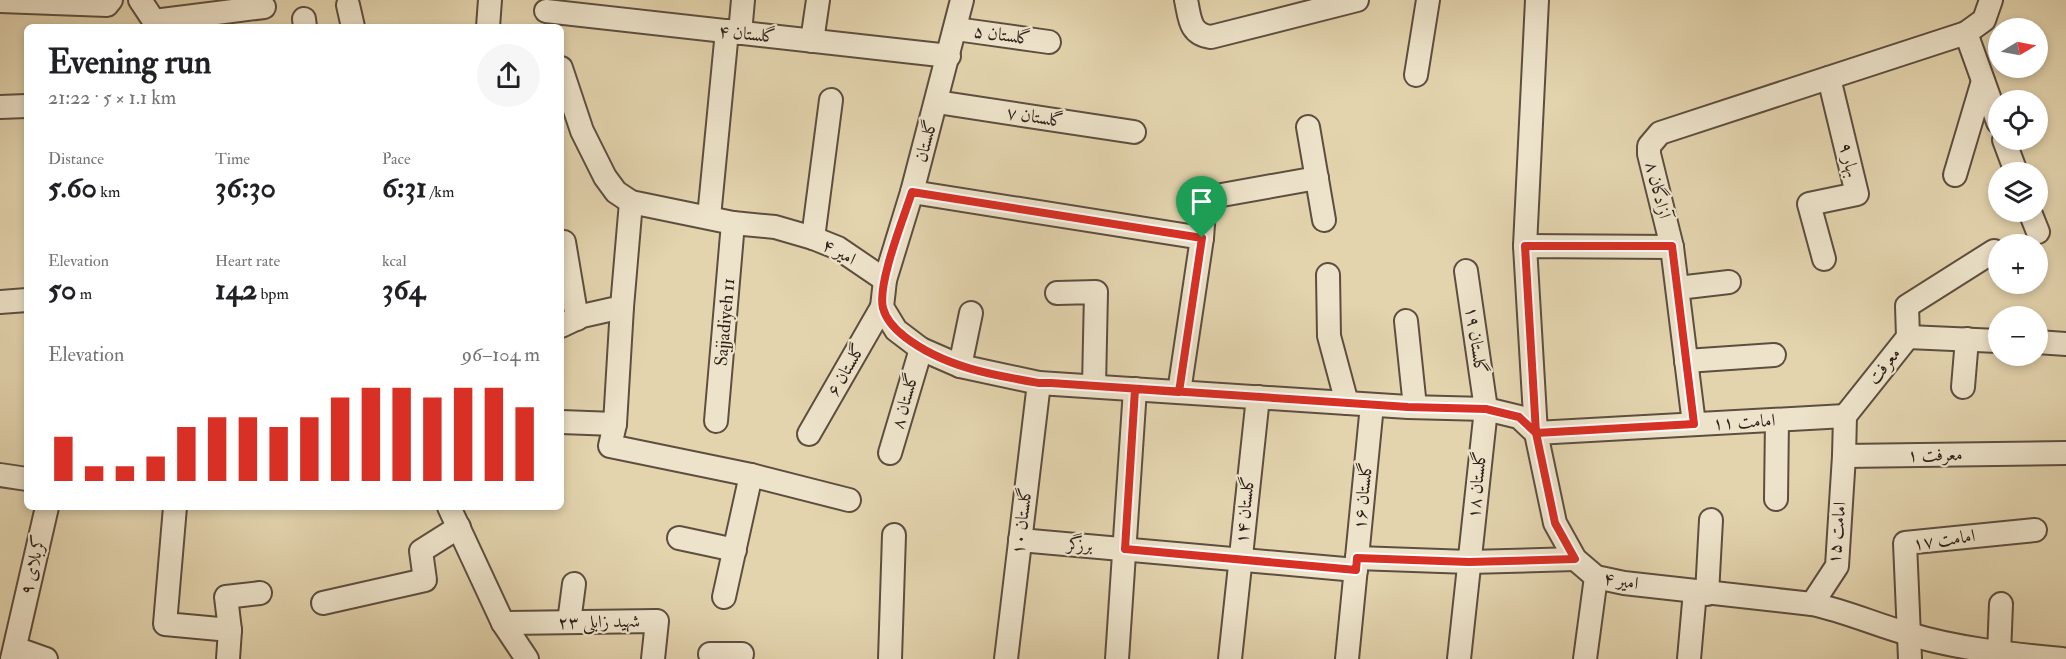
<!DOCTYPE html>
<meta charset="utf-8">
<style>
body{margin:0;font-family:"IM FELL Double Pica",Amiri,serif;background:#f6f6f6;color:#202124;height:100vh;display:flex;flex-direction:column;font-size:22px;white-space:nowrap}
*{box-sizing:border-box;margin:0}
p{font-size:20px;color:#757577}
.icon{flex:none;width:33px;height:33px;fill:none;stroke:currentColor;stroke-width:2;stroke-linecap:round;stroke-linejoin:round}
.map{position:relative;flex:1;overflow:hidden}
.drawer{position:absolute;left:24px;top:24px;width:540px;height:486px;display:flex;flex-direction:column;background:#fff;border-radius:9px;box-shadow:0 3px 9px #0003}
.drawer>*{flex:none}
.needle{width:39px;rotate:80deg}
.buttons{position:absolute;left:1988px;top:18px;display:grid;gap:12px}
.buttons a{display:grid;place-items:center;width:60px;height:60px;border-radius:50%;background:#fff;box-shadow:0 3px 9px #0003;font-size:30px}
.pin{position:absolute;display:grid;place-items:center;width:51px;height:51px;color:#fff;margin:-62px -26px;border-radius:50% 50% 50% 0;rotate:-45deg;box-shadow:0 0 6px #0007}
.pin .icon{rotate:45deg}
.round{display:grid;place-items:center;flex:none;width:63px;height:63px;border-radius:32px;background:#f6f6f6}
.headline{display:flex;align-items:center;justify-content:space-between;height:102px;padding:0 24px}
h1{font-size:33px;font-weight:700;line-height:45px}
.figures{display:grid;grid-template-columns:repeat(3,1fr);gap:9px;height:102px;padding:6px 24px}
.figures div{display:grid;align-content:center}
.figures b{font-size:30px;font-weight:700}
.figures small{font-size:16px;font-weight:400}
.figures p{font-size:16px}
.chart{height:168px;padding:12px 24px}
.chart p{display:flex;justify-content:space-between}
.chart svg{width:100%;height:108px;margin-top:6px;stroke:#d93025;stroke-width:6}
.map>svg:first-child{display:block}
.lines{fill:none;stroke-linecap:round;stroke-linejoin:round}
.minor-casing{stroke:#5d4e40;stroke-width:26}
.minor{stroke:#ede3ca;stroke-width:22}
.route-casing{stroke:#fff;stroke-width:12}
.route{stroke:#d93025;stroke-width:8}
.labels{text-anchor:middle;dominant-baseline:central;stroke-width:4.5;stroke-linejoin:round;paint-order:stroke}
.street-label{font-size:18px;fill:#30211b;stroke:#ede3ca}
</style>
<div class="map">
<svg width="2066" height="659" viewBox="0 0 2066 659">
<rect width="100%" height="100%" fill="#e3d4ae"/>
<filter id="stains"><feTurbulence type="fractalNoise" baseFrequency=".00333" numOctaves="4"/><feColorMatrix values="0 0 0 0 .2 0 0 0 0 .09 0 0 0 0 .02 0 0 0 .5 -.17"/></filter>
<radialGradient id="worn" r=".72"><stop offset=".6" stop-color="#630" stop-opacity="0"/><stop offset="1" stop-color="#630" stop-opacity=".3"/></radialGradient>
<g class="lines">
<g class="minor-casing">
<g id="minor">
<polyline points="140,0 158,27"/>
<path d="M962,0L912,192L885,280L882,307L896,330L921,349L960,366L1039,383L1408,407L1486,409L1519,417L1536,433L1555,523L1575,559L1596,577L1624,583L1812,604C1846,611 1876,625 1909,634C1958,649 2010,654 2062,659"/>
<path d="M1186,0C1190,18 1189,34 1211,37L1357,0"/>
<polyline points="0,1 107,5 111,0"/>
<polyline points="348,5 353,27"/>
<polyline points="546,11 949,56"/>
<polyline points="304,19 305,27"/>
<polyline points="154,21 264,7"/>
<polyline points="488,27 490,0"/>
<polyline points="956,29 1049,42"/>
<polyline points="740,33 743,0"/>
<polyline points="1966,33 1998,122"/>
<polyline points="812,41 818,0"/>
<polyline points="561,68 582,131 605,177 616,192 631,202 733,223 775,227 813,238 838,248 885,280"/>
<polyline points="1416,75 1428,0"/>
<polyline points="937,102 1134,132"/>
<polyline points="0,107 27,106"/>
<polyline points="1308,127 1324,220"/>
<polyline points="2004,140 2016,172"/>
<polyline points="1955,175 1983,81"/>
<polyline points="912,192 1202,238"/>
<polyline points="2030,212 2038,232"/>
<polyline points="709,217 727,31"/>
<polyline points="813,238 831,100"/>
<polyline points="564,242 577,319"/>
<polyline points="1525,246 1537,0"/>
<polyline points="1672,247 1694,424"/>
<polyline points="1824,259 1809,204 1857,194 1829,78"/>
<polyline points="1328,275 1329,336 1347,403"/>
<polyline points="1678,288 1729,282"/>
<polyline points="1057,293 1096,292 1094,386"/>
<polyline points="0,302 27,300"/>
<polyline points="622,307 615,424 610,446 751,475 849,500"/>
<polyline points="1406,321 1415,407"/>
<polyline points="561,326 582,316 622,307 631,202"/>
<polyline points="1908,337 1998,341"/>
<polyline points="2037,342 2066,344"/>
<polyline points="1686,361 1774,355"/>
<polyline points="960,366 971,313"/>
<polyline points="1963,387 1967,339"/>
<polyline points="1179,392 1202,238 1205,198 1317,178"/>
<polyline points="1845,416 1536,433 1525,246 1672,247 1649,154 1649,146 1660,133 1966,33 1984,20 1991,0"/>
<polyline points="1845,416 1844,456 2066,453"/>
<polyline points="1845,416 1908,337 1907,306 1994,251"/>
<polyline points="716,421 733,223"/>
<polyline points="561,422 615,424"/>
<polyline points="809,434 882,307"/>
<polyline points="890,453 921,349"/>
<polyline points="0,475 27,479"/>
<polyline points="1776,499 1777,420"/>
<polyline points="175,507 165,624 230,630"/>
<polyline points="449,507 503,623 527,659"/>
<polyline points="679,538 735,550"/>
<polyline points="1020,540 1356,570"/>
<polyline points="1357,558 1469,562 1575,559"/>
<polyline points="1707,594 1711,520"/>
<polyline points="724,597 751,475"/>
<polyline points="323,603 425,580 421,551 459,527"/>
<polyline points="1812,604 1837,566 1844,456"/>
<polyline points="569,622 574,584"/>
<polyline points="503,623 657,621 653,659"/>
<polyline points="15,648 46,659"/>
<polyline points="710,654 742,654"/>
<polyline points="1999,654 2001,604"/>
<polyline points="12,659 47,507"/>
<polyline points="228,659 230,630 226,597 260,593"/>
<polyline points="890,659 894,535"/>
<polyline points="1006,659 1039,383"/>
<polyline points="1117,659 1135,389"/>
<polyline points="1230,659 1258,397"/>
<polyline points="1347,659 1372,405"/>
<polyline points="1459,659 1486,409 1466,271"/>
<polyline points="1585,659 1596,577"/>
<polyline points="1689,659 1695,591"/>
<polyline points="1910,659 1905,543 2035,530"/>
</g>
</g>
<use href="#minor" class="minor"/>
</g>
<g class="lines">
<g class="route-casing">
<path id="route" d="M1202,238L912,192C904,217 877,284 883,308C886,320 896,330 905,337C944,367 992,375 1039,383H1051L1408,407L1486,409L1519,417L1536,433L1694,424L1672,246H1525L1536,433L1555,523L1575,559L1469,562L1357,558L1356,570L1125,549L1135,389L1179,392L1202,238"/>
</g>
<use href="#route" class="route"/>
</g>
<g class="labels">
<g class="street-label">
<text transform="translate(747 34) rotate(6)">گلستان ۴</text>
<text transform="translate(1002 35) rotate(8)">گلستان ۵</text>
<text transform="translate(1035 117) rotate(9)">گلستان ۷</text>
<text transform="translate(926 141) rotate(-75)">گلستان</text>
<text transform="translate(1849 160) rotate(76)">بهار ۹</text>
<text transform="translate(1658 190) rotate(76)">آزادگان ۸</text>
<text transform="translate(839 252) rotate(29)">امیر ۴</text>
<text transform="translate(725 322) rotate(-85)">Sajjadiyeh 11</text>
<text transform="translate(1476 340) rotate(82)">گلستان ۱۹</text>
<text transform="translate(1884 366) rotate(-51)">معرفت</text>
<text transform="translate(846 370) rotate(-60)">گلستان ۶</text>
<text transform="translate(905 401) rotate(-74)">گلستان ۸</text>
<text transform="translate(1744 422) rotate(-3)">امامت ۱۱</text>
<text transform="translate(1935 455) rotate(-1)">معرفت ۱</text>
<text transform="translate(1477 485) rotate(-84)">گلستان ۱۸</text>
<text transform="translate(1363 496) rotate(-84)">گلستان ۱۶</text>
<text transform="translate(1245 510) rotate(-84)">گلستان ۱۴</text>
<text transform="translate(1022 521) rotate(-83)">گلستان ۱۰</text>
<text transform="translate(1837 533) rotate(-84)">امامت ۱۵</text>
<text transform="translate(1944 540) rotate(-8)">امامت ۱۷</text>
<text transform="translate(1080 545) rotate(5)">برزگر</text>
<text transform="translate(33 565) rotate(-77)">کربلای ۹</text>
<text transform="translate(1621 581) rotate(10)">امیر ۴</text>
<text transform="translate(599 622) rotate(-1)">شهید زابلی ۲۳</text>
</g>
</g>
<rect width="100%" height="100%" filter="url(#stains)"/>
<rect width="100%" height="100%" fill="url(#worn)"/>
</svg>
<div class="buttons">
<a><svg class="needle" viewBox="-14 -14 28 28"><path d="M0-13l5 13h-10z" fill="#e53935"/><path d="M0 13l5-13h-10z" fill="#757577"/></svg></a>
<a><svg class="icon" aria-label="locate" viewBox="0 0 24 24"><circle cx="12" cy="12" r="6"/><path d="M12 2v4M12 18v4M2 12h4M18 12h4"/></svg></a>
<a><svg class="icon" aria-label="layers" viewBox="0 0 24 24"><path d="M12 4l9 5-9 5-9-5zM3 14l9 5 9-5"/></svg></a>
<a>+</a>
<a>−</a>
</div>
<div class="pin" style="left:1202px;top:238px;background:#1e9e55"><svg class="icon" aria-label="arrive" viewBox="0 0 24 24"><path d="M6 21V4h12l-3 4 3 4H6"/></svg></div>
<section class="drawer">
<div class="headline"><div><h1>Evening run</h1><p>21:22 · 5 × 1.1 km</p></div><a class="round"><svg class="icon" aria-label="share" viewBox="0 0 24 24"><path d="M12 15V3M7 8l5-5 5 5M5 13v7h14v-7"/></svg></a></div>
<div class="figures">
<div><p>Distance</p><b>5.60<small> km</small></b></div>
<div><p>Time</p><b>36:30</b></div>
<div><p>Pace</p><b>6:31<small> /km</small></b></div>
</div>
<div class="figures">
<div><p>Elevation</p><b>50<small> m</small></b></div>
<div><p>Heart rate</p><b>142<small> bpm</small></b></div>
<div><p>kcal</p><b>364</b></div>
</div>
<div class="chart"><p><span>Elevation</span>96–104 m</p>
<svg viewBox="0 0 160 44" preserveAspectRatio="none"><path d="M5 44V26M15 44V38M25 44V38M35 44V34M45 44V22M55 44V18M65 44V18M75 44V22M85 44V18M95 44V10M105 44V6M115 44V6M125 44V10M135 44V6M145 44V6M155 44V14"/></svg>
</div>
</section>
</div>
